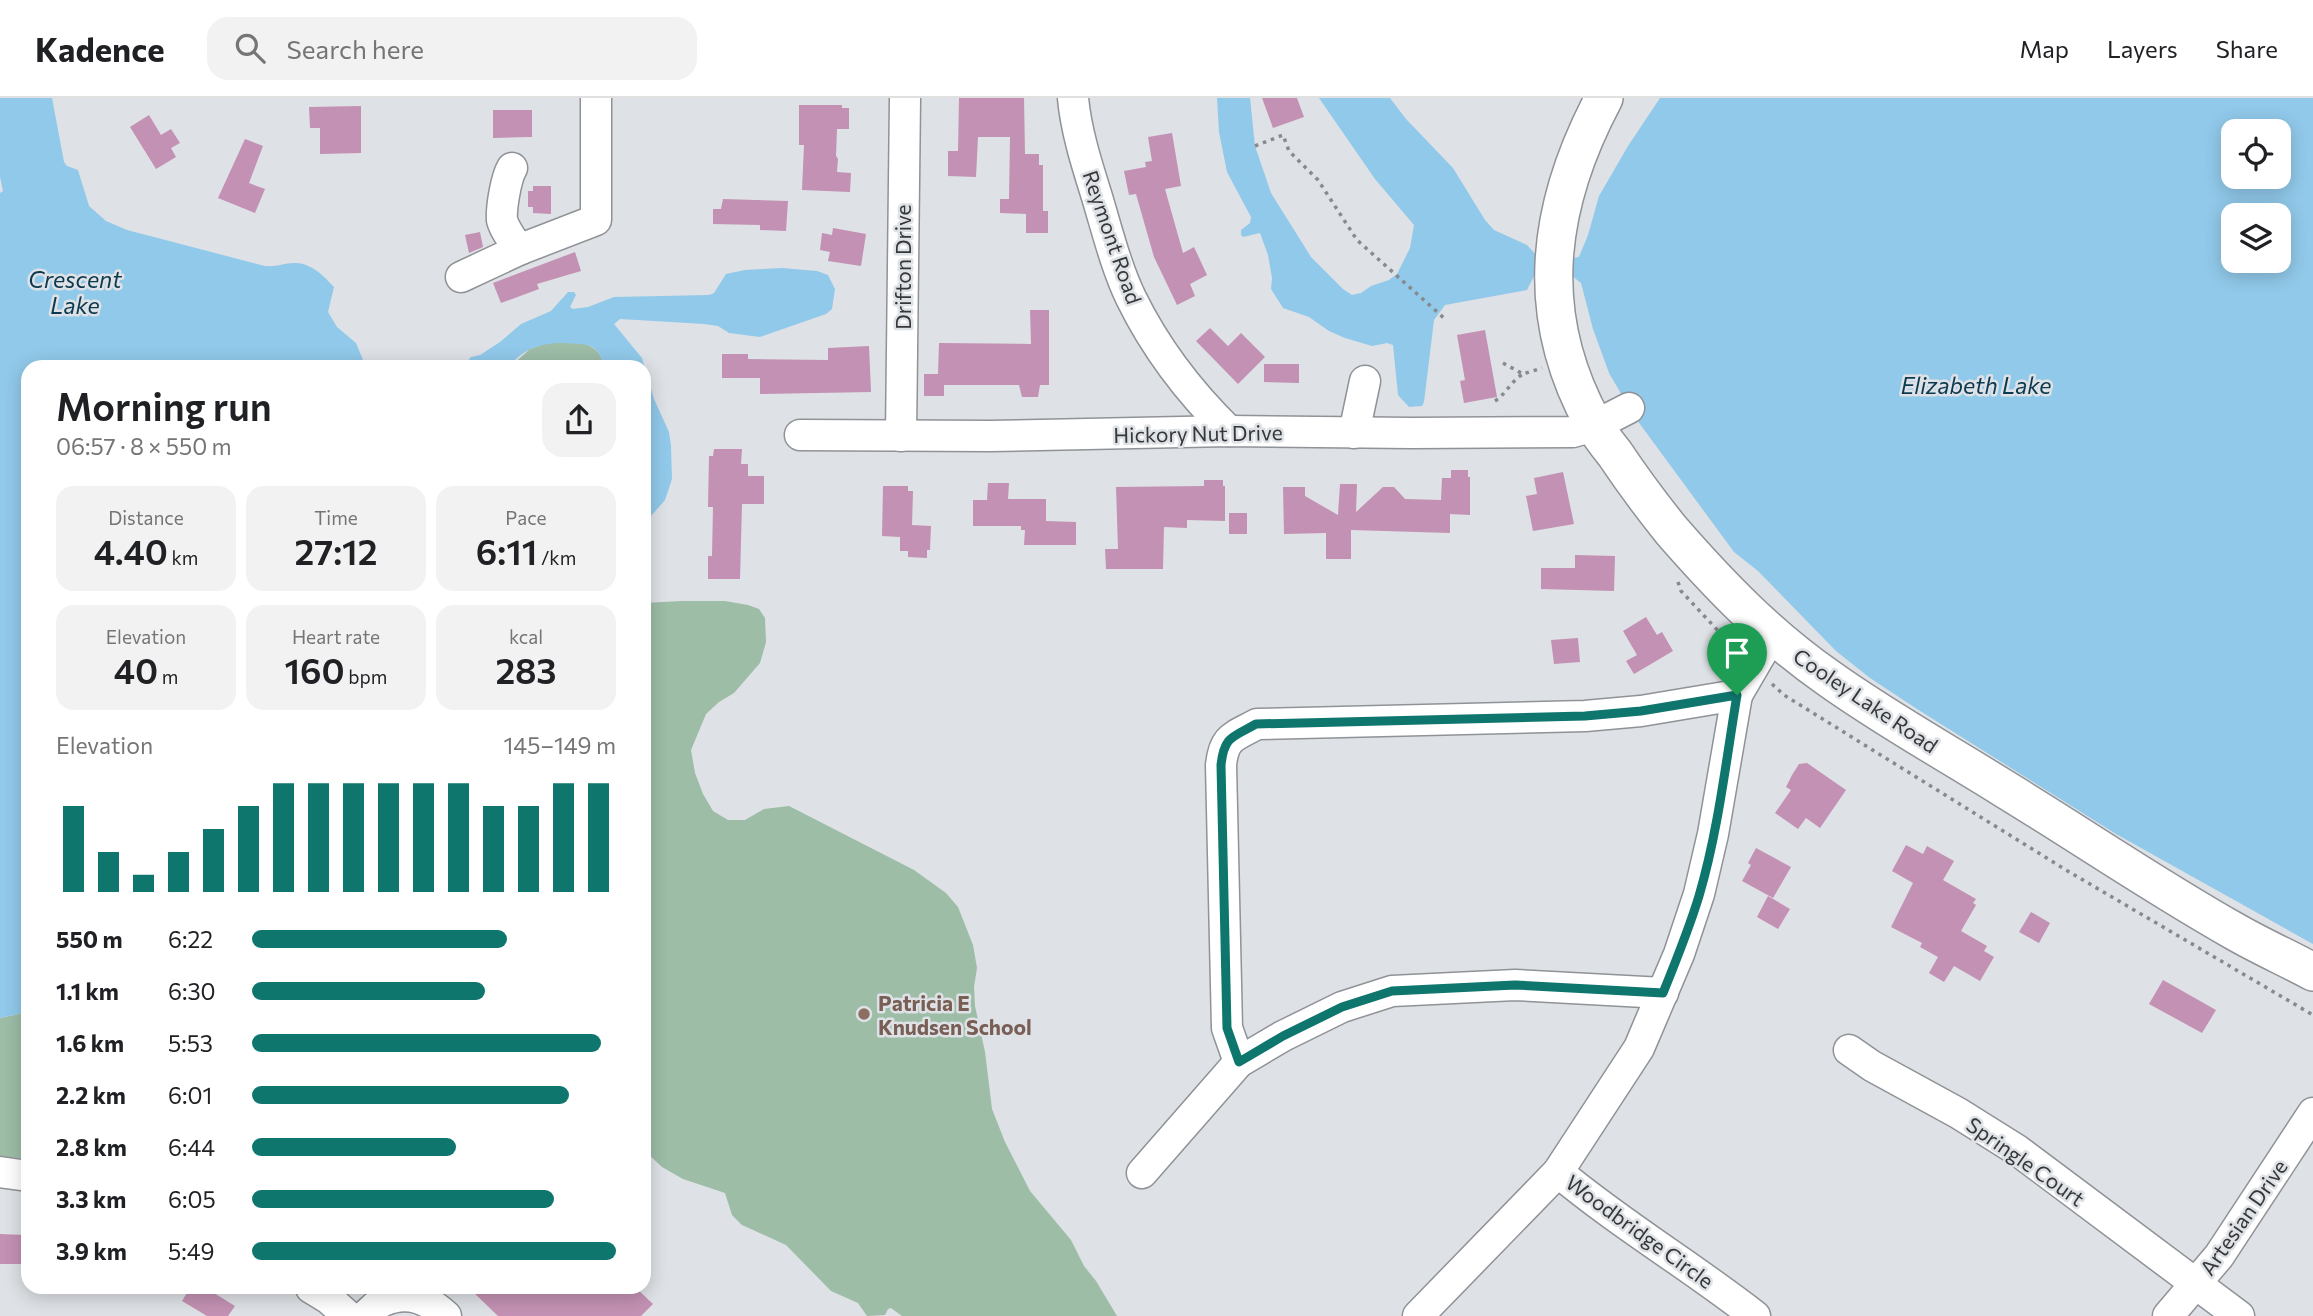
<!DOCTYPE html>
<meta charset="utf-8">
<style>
body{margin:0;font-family:Commissioner,sans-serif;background:#f2f2f2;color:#202124;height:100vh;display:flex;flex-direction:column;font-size:26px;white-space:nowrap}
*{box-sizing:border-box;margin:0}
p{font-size:23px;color:#757577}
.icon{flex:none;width:38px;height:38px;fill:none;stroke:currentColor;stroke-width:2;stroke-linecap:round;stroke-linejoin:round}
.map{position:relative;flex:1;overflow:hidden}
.drawer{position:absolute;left:21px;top:262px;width:630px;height:934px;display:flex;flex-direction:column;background:#fff;border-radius:21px;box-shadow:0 4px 18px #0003}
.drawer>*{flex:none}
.fabs{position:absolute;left:2221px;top:21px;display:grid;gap:14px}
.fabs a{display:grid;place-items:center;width:70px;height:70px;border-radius:14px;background:#fff;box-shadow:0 4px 18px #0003;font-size:35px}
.pin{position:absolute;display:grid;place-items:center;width:60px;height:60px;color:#fff;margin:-72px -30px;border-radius:50% 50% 50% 0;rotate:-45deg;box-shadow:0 0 7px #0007}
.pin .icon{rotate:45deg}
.round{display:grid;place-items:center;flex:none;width:74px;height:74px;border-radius:21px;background:#f2f2f2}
.overview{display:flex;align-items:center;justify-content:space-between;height:119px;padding:0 35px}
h1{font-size:38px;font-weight:600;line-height:52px}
.stats{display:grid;grid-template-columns:repeat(3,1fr);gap:10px;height:119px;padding:7px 35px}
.stats div{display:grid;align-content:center;border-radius:18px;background:#f2f2f2;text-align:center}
.stats b{font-size:35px;font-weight:600}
.stats small{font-size:19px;font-weight:400}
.stats p{font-size:19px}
.chart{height:196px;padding:14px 35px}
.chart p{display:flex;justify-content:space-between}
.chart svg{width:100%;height:126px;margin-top:7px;stroke:#0f766e;stroke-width:6}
ul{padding:0 35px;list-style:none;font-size:23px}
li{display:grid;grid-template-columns:112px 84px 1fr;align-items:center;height:52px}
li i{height:18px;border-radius:9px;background:#0f766e}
header{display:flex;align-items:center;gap:42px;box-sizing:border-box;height:98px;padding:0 35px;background:#fff;border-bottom:2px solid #e0e0e0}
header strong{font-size:33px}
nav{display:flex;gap:38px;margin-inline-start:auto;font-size:24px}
.search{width:490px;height:63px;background:#f2f2f2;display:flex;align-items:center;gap:18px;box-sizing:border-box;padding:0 24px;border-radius:21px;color:#757577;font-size:26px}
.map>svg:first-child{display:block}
.green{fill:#9dbda7}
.water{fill:#91c9ea;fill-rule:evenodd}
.building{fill:#c391b3}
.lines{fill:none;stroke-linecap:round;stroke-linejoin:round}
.minor-casing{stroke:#8f9296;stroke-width:33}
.major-casing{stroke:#8f9296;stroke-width:40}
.path{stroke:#878a8c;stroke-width:3.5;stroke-dasharray:3.5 5;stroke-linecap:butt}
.minor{stroke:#fff;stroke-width:30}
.major{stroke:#fff;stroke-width:37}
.route-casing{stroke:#fff;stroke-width:14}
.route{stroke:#0f766e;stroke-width:9}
.education-dot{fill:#8d6e63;stroke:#dee1e5;stroke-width:2.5}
.labels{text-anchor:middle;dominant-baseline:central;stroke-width:5;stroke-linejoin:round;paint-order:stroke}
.street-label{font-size:21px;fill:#353738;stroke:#dee1e5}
.education-label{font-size:21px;font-weight:bold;fill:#785e54;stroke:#dee1e5;text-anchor:start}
.water-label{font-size:23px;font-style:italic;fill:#0a3950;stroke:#dee1e5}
</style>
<header>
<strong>Kadence</strong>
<div class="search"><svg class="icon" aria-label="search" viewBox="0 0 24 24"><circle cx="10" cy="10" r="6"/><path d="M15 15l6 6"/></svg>Search here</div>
<nav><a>Map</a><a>Layers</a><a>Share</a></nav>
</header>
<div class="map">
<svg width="2313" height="1218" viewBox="0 0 2313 1218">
<rect width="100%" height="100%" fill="#dee1e5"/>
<g class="green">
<path d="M550,244C563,243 587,242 597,253C601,257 603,264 605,269L509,270L530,251Z"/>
<polygon points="681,503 725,503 748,507 759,511 765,520 766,544 760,565 734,595 719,604 706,616 691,652 695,675 703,696 713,713 728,722 745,722 764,711 789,708 914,772 946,795 958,809 973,847 977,870 974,889 975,908 985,954 992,1011 1005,1044 1030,1093 1071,1142 1084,1168 1096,1183 1117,1218 902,1218 891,1210 888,1211 885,1217 867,1218 858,1205 831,1193 786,1147 742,1127 732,1117 725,1095 683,1081 662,1069 644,1052 644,505"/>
<polygon points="28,914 28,1061 0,1058 0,920"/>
</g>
<g class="water">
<path d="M0,0H52L64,64L67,68L78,72L89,108L106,123L127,132L265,168C278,169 284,165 294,165C310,164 324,178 334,189L328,214L337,229L356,245L366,269L28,270V914L0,920V95L3,93L0,79Z"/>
<path d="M1217,0H1250L1255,48L1271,95L1311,159L1343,191L1352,197L1361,195L1371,188L1389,182L1397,176L1410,150L1414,127L1375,81L1319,0H1390L1406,21L1453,70L1485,122L1494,132L1527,147L1537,158L1573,160L1579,159L1588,137L1599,98L1628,48L1660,0H2313V846L2116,736L1917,611L1870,580L1836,553L1758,473L1734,454L1634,318L1609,275L1593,231L1581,185L1572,178L1536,174L1527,192L1445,207L1434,222L1424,304L1422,308L1409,309L1398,297L1393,247L1387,245L1372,248L1345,240L1329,233L1309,219L1283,210L1271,191L1272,180L1268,157L1260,135L1243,139L1241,137V132L1250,125L1251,119L1227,74L1219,34ZM2233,33H2278V79H2233ZM2233,117H2278V163H2233Z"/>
<path d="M782,170L817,173L828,177L835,191L832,211L826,216L760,239L729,235L718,228L704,226L620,221L614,226L642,260L654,301L669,334L671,348L672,381L665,402L644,426V270L605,269C603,265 601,258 598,254C594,248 586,246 578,246C552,243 526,246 509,269H463L471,259L480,257L500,244L521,226L551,213L568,194H574L576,197L570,209L573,211L588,209L614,199L709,197L714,195L726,176L745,172Z"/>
</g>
<g class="building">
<polygon points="959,0 1024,0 1025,56 1039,56 1039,67 1043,67 1043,113 1048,113 1048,135 1026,135 1026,116 1000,115 1000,101 1009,101 1010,39 978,39 976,79 948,78 948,53 958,53"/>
<polygon points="1262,0 1297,0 1304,19 1273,30"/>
<polygon points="799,7 842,7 842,10 849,10 849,31 837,31 836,58 838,61 837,74 851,75 850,94 802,92 804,47 799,47"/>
<polygon points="361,8 361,55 320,56 320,30 310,30 309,9"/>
<polygon points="493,12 532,12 532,39 493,40"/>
<polygon points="149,17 161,37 171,31 180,45 171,50 176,59 156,71 130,29"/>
<polygon points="1172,35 1181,88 1165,91 1183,155 1194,149 1207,177 1190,186 1195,198 1177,207 1154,159 1136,96 1129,97 1124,73 1146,69 1145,64 1152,63 1148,39"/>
<polygon points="245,41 263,48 249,85 265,91 255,115 218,100"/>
<polygon points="533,88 551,88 551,116 533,115 533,109 528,109 528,93 533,93"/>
<polygon points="723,101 788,103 786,133 760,132 760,127 713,126 713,111 721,111"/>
<polygon points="833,130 866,136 861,168 828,163 830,154 820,152 822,135 832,137"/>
<polygon points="480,134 483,149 469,155 465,137"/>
<polygon points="575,154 581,173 537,186 539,191 501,205 493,185"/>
<polygon points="1030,212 1049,212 1049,287 1040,287 1038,299 1022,299 1019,287 944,287 944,298 924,298 924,276 938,276 939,245 1031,246"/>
<polygon points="1210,230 1228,248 1241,235 1265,259 1238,286 1196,243"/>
<polygon points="1485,232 1497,299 1464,305 1460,283 1465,282 1457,237"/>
<polygon points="869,248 871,294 760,296 760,280 722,280 722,256 748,256 748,261 828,262 828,250"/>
<polygon points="1264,266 1299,266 1299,285 1264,284"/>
<polygon points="714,351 742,351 741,366 748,366 748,378 764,378 764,406 742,406 740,481 708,481 708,458 712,458 713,409 708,409 709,358 713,358"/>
<polygon points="1451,372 1468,372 1468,379 1470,379 1470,417 1450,416 1450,435 1351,432 1351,461 1326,461 1326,435 1284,436 1283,389 1305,389 1305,398 1338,417 1340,386 1357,386 1356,414 1383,389 1394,389 1405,401 1441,402 1442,380 1451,380"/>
<polygon points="1563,374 1574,426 1533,433 1526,398 1537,396 1534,380"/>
<polygon points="1204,382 1223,382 1223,388 1225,388 1225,423 1187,422 1187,430 1164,429 1163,471 1106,471 1105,451 1118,451 1116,389 1204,388"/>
<polygon points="988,385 1009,385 1008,401 1046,401 1046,423 1076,424 1076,447 1024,447 1025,432 1021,432 1021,428 973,428 973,402 987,402"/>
<polygon points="883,388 908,388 908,393 913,393 912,427 931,428 930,452 927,452 927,460 908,459 908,453 900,453 900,439 882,438"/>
<rect x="1229" y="415" width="18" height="21"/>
<polygon points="1575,457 1615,458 1614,493 1541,491 1541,470 1575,470"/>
<polygon points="1646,519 1657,537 1662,534 1673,553 1634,576 1626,563 1637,557 1623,533"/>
<polygon points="1578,540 1580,564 1554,566 1551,542"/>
<polygon points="1807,665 1846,692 1820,730 1806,720 1798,731 1775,715 1791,692 1786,689 1792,677 1799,666"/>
<polygon points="1906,747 1923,756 1927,748 1954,763 1943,782 1976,801 1973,805 1976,807 1961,833 1987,848 1984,853 1994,859 1980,883 1954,868 1944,884 1929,875 1938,859 1920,849 1922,845 1891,829 1913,785 1892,773"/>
<polygon points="1756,750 1791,769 1773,800 1742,783 1751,767 1748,765"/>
<polygon points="1768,798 1790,811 1778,831 1757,819"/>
<polygon points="2031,814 2050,825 2039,845 2019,834"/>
<polygon points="2163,882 2216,912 2202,935 2149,906"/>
<polygon points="0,1136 25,1137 24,1166 0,1166"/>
<polygon points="190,1190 206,1190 235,1208 228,1218 207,1218 182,1203"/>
<polygon points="469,1190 636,1190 653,1206 641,1218 498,1218"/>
</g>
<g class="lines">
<g class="minor-casing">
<g id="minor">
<path d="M1073,0C1076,33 1087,67 1097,99C1107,132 1116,169 1131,200C1156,251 1189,294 1229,333"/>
<path d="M512,70C506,80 501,110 502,122C504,130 514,146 521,151L596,122V0"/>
<polyline points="461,179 521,151"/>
<polyline points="1354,335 1365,283"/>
<polyline points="800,337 990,338 1229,333 1412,335 1573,334 1594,328 1629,310"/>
<polyline points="901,338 905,0"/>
<polyline points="1849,952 1872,968 1958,1015 2017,1052 2239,1218"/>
<path d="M1239,964L1227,930L1221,667C1224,639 1233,639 1257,626L1585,618L1641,613L1737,597L1772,537"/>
<polyline points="0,1074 28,1078"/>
<path d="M1558,1074C1620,1126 1691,1168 1755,1218"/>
<polyline points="1142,1075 1239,964 1283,938 1342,909 1392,893 1515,887 1663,895"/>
<polyline points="311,1190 329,1201 348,1218"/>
<path d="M365,1218C370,1214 377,1206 383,1203C408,1192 428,1201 446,1218"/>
<polyline points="1418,1218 1558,1074 1639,950 1679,856 1699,796 1713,736 1737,597"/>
<polyline points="2168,1218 2219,1158 2313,1015"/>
</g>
</g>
<g class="major-casing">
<path id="major" d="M1604,0C1547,107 1532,215 1593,325C1599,336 1607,346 1615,356C1633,383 1651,407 1671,432C1718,486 1768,538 1827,579C1884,620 1944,653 2003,690C2080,737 2156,789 2234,833C2260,848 2287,860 2313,874"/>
</g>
<g class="path">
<polyline points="1255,48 1283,37 1289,53 1318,82 1357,142 1445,221"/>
<polyline points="1503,265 1523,276 1542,270"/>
<path d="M1495,303C1506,296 1511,283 1523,276"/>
<polyline points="1678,484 1681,493 1736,552"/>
<polyline points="1772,586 1784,597 2066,772 2313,917"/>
</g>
<use href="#minor" class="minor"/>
<use href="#major" class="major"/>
</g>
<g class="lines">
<g class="route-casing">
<path id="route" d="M1737,597C1726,663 1718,734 1699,798C1689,831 1676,863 1663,895L1515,887L1392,893L1342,909L1283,938L1239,964L1227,930L1221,667C1224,638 1233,639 1256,626L1585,618L1641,613Z"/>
</g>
<use href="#route" class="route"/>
</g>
<circle class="education-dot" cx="864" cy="916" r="7"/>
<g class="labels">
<g class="street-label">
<text transform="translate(1113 139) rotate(71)">Reymont Road</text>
<text transform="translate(902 169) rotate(-90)">Drifton Drive</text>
<text transform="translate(1198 335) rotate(-1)">Hickory Nut Drive</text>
<text transform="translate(1866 602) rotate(34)">Cooley Lake Road</text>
<text transform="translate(2026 1063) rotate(35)">Springle Court</text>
<text transform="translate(2243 1119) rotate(-55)">Artesian Drive</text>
<text transform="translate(1640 1133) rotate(36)">Woodbridge Circle</text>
</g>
<g class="education-label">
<text x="878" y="904">Patricia E<tspan x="878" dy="24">Knudsen School</tspan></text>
</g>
<g class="water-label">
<text x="75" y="181">Crescent<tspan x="75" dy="26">Lake</tspan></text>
<text x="1976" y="287">Elizabeth Lake</text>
</g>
</g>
</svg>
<div class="fabs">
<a><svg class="icon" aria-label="locate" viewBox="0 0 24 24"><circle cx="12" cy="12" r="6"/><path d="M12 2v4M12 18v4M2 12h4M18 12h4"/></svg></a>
<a><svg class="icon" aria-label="layers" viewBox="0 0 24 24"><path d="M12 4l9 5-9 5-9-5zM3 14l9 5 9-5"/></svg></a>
</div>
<div class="pin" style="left:1737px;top:597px;background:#1e9e55"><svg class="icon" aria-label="arrive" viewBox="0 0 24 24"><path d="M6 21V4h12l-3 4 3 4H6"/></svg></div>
<section class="drawer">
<div class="overview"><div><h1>Morning run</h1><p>06:57 · 8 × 550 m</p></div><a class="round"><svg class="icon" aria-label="share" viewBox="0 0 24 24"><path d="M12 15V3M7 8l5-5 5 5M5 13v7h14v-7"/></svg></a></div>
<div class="stats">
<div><p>Distance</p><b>4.40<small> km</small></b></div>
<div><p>Time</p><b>27:12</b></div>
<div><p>Pace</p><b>6:11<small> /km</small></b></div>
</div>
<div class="stats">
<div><p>Elevation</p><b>40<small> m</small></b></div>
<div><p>Heart rate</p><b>160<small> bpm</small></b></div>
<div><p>kcal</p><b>283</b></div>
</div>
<div class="chart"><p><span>Elevation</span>145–149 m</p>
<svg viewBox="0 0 160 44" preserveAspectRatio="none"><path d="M5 44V14M15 44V30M25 44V38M35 44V30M45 44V22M55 44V14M65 44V6M75 44V6M85 44V6M95 44V6M105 44V6M115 44V6M125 44V14M135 44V14M145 44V6M155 44V6"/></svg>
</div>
<ul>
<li><b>550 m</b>6:22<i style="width:70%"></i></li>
<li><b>1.1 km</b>6:30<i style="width:64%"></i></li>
<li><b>1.6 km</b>5:53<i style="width:96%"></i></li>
<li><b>2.2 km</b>6:01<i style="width:87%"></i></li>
<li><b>2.8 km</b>6:44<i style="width:56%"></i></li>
<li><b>3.3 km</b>6:05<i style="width:83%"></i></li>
<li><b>3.9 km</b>5:49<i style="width:100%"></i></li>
</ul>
</section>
</div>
